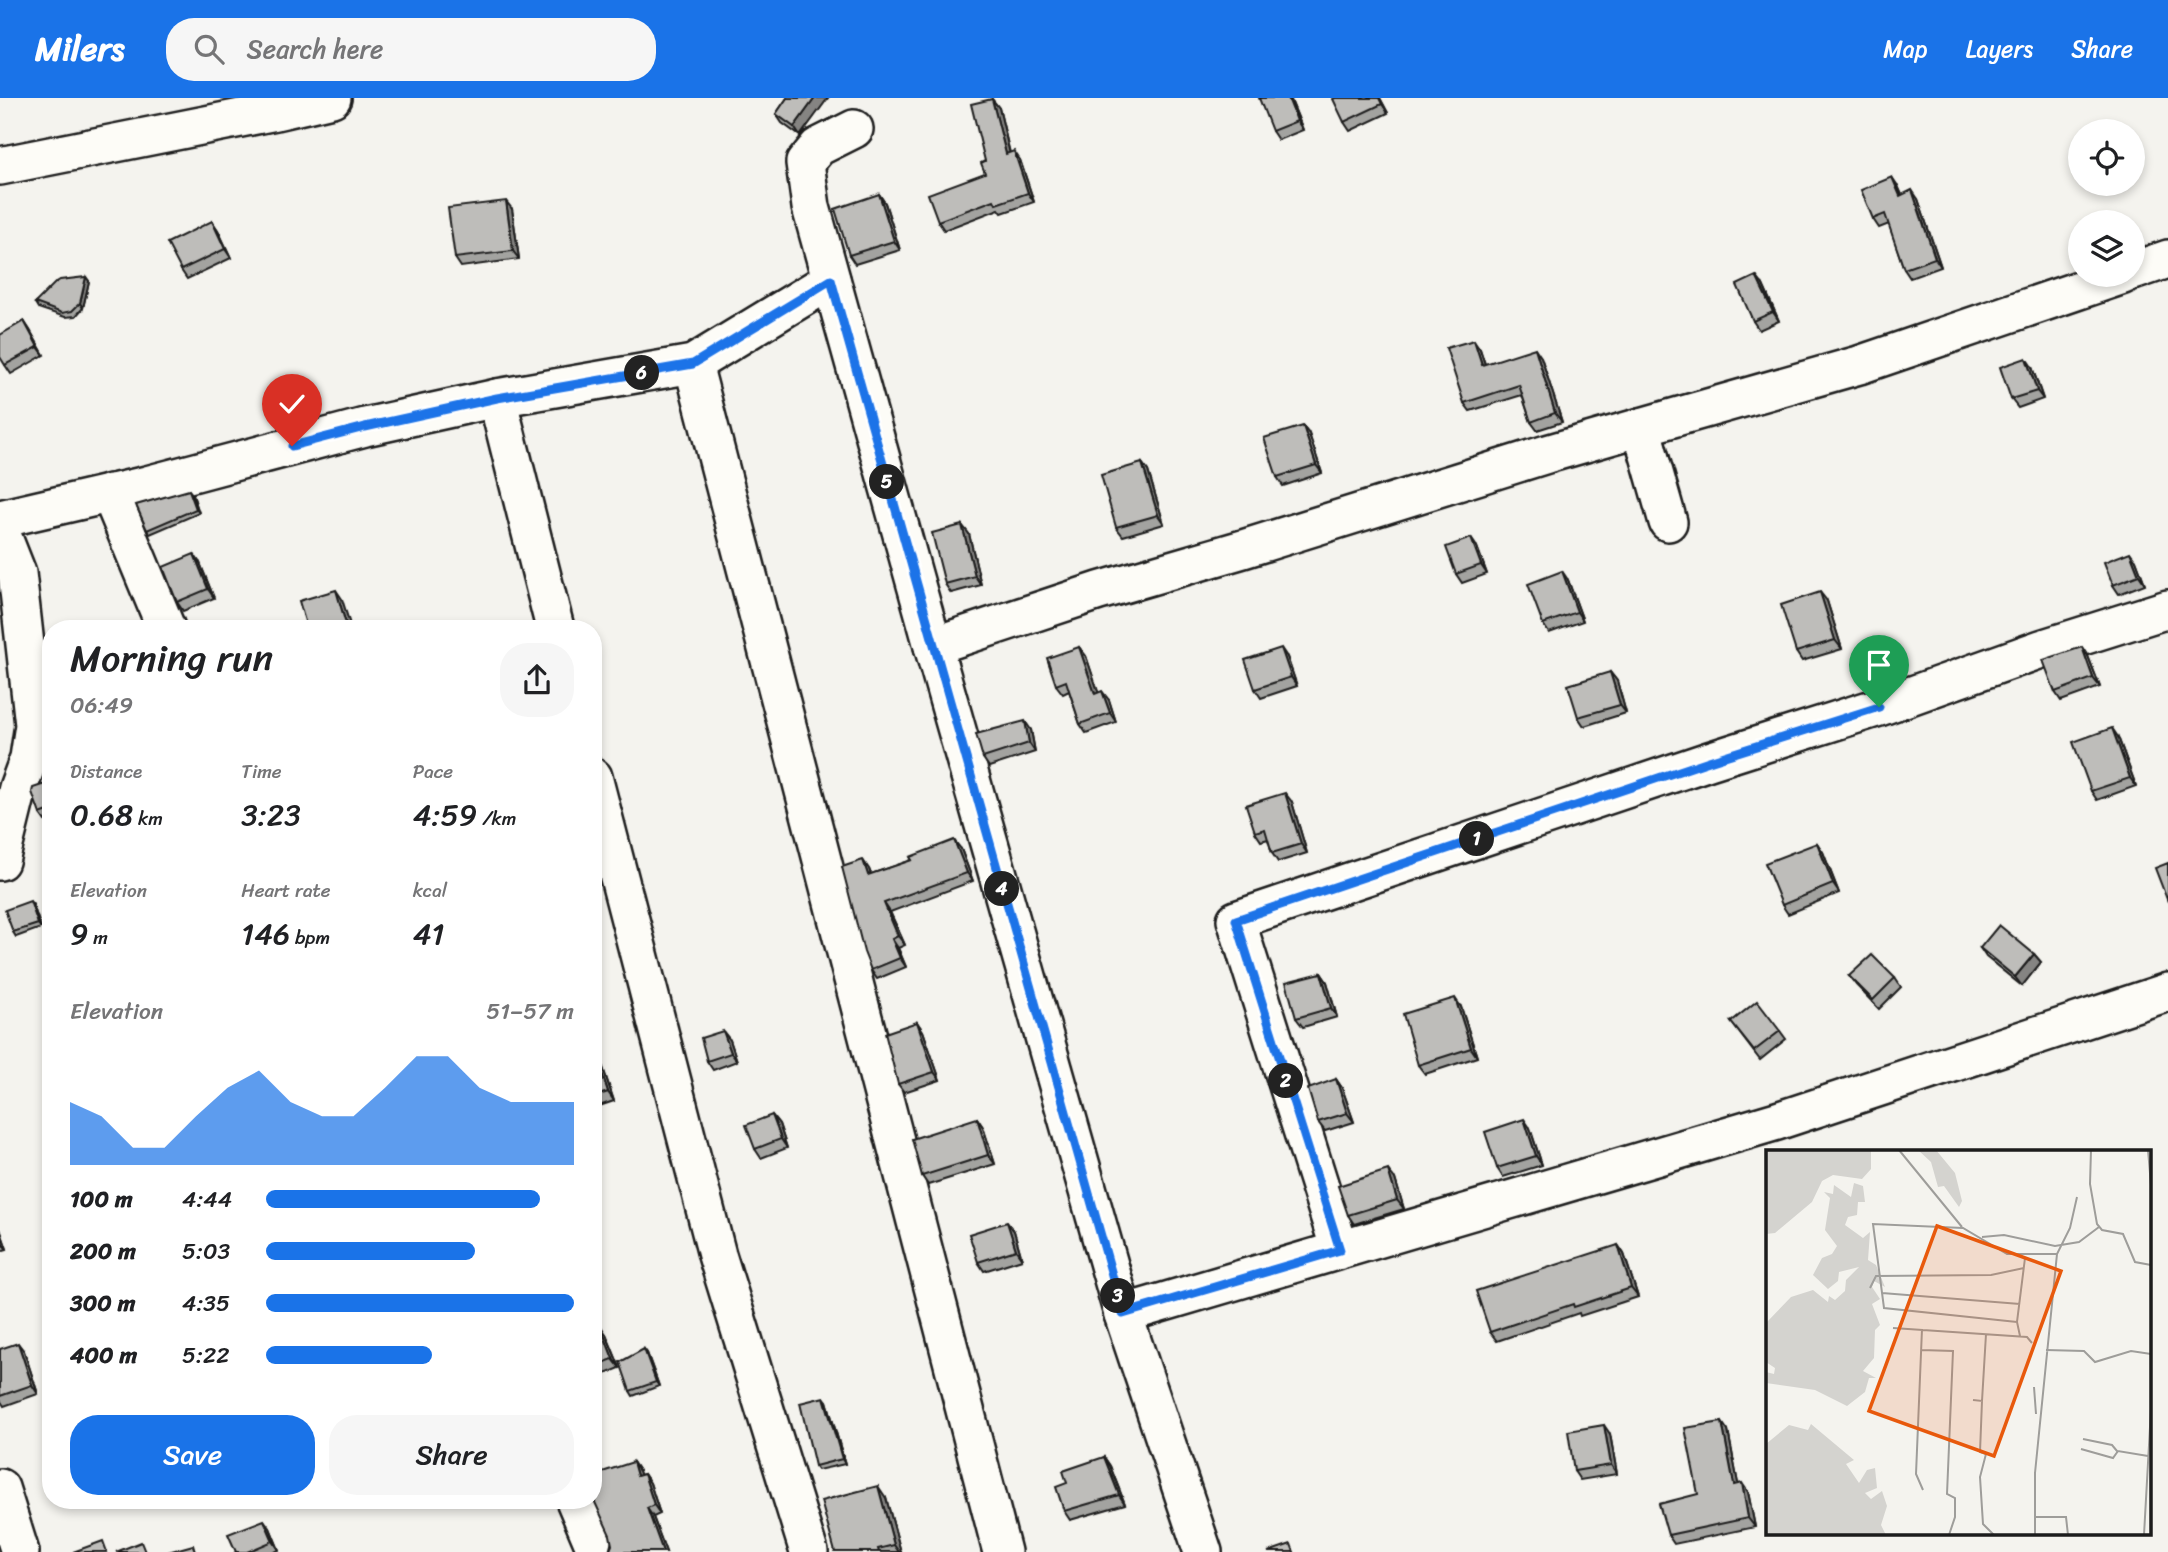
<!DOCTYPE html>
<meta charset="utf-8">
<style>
body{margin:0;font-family:Sriracha,sans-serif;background:#f6f6f6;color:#202124;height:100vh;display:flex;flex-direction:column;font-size:26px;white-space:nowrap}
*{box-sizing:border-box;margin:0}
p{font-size:23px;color:#757577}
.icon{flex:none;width:38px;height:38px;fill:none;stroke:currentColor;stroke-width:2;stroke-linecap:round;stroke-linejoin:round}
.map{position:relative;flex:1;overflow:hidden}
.details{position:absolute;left:42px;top:522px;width:560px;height:889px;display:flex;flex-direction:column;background:#fff;border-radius:28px;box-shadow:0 4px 10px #0003}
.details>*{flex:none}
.controls{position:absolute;left:2068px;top:21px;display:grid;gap:14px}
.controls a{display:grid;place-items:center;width:77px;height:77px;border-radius:50%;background:#fff;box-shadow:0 4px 10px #0003;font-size:35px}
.pin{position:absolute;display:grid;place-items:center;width:60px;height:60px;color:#fff;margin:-72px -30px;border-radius:50% 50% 50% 0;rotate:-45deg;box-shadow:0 0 7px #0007}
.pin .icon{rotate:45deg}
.km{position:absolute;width:35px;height:35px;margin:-18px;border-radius:50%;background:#222;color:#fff;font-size:19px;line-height:35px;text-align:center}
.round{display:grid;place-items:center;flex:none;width:74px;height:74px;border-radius:28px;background:#f6f6f6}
.summary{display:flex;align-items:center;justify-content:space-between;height:119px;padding:0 28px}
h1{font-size:38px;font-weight:600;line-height:52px}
.stats{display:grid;grid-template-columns:repeat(3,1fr);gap:10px;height:119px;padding:7px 28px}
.stats div{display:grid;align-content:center}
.stats b{font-size:30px;font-weight:600}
.stats small{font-size:19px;font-weight:400}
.stats p{font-size:19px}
.chart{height:196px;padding:14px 28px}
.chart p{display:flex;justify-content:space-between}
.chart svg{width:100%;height:126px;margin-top:7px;fill:#1a73e8;opacity:.7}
.cta{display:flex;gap:14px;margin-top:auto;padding:14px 28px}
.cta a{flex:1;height:80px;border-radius:28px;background:#1a73e8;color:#fff;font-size:28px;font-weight:600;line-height:80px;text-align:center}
.cta a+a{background:#f6f6f6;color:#202124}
ul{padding:0 28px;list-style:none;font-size:23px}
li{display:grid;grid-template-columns:112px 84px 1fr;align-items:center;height:52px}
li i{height:18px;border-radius:9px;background:#1a73e8}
header{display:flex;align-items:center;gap:42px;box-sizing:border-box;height:98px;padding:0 35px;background:#1a73e8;color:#fff}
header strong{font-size:33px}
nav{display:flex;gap:38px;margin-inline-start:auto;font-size:24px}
.search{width:490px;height:63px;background:#f6f6f6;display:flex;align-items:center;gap:18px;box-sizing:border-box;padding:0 24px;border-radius:28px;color:#757577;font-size:26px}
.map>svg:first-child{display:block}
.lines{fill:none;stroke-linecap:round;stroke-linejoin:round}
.minor-casing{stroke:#1c1c1c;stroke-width:42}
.minor{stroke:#fdfcf7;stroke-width:37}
.wall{fill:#a3a3a0;stroke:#1c1c1c;stroke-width:2}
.shaded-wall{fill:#858482;stroke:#1c1c1c;stroke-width:2}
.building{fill:#bebdba;stroke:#1c1c1c;stroke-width:2}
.route-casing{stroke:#fff;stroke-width:14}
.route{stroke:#1a73e8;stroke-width:9}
.inset-road{fill:none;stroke:#9e9d9a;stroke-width:2}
.view{fill:#e8590c;fill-opacity:0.15;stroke:#e8590c;stroke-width:3.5}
.inset-edge{fill:none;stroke:#1c1c1c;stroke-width:3.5}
</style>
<header>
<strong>Milers</strong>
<div class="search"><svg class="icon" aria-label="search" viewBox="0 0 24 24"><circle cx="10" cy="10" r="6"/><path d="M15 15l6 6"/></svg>Search here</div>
<nav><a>Map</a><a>Layers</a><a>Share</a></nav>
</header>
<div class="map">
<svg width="2168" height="1454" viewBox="0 0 2168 1454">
<rect width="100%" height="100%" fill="#f4f3ee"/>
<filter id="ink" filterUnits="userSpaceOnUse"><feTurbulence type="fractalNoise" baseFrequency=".0143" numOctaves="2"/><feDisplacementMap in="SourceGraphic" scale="14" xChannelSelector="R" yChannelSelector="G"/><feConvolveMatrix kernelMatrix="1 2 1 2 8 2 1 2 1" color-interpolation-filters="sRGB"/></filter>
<g filter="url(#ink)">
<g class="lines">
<g class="minor-casing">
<g id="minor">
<polyline points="854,31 818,49 805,65 811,109 933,548 1123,1216 1203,1454"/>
<polyline points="0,68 276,13 332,0"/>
<polyline points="2133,173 2168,161"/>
<polyline points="693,266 1002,1454"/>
<polyline points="497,300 555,530"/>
<polyline points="1641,329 1859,267 2123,177"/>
<polyline points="110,395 166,530"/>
<polyline points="0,421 147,387 365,329 497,300 693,266 831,182"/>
<polyline points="0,432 17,475 34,627 29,660 18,690 0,763"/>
<polyline points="933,548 1099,493 1243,451 1547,356 1641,329 1668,424"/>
<polyline points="593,679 717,1157 809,1454"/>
<polyline points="1340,1152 1236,822 1709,663 1879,609 2041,551 2168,511"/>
<polyline points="1123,1216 1777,1023 2168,894"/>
<polyline points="0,1390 20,1454"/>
<polyline points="575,1402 597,1454"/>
</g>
</g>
<use href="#minor" class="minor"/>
</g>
<g class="wall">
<polygon points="787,0 800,38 782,25 776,16"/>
<polygon points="1290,0 1303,32 1278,42 1272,33"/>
<polygon points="1380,0 1388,15 1350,33 1344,24"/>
<polygon points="992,1 999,10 1010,55 1020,62 1034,104 1002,115 999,111 944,132 938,123 985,75"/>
<polygon points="1898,88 1902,97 1918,101 1941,169 1910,180 1904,171 1889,126 1879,130 1873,121"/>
<polygon points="879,96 885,105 900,152 855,166 849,157"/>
<polygon points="512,111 519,161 461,169 455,160"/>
<polygon points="212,123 218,132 231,160 187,181 181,172"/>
<polygon points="86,179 89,183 83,210 76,218 65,219 38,210 35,205"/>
<polygon points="1763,187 1779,223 1759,232 1753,223"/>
<polygon points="24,223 44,257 11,276 5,267"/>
<polygon points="1480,251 1485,266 1541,259 1562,324 1537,332 1531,324 1522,297 1470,313 1464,305"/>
<polygon points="2032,269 2043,301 2018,310 2011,301"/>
<polygon points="1309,336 1322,375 1283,388 1277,379"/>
<polygon points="1142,365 1148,373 1164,426 1123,438 1116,429"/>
<polygon points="193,397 199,415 150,436 147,432"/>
<polygon points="962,427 969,436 981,487 951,495 945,486"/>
<polygon points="1477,449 1487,476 1462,485 1456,476"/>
<polygon points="2136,462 2145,486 2119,496 2113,487"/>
<polygon points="200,465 214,500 183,513 177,504"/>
<polygon points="1568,482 1583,523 1549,535 1543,526"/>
<polygon points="1827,503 1842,551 1802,563 1796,554"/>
<polygon points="1079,549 1086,558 1098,595 1109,602 1116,624 1086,635 1080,626 1069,593 1063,596 1056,587"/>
<polygon points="2088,558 2100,589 2061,603 2055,594"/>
<polygon points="1287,559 1297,588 1261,600 1255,591"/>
<polygon points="1610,574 1617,583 1626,615 1584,628 1578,619"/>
<polygon points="1031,632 1035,654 989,669 983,660"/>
<polygon points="2118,639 2136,688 2097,702 2091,693"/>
<polygon points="51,684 51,721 45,723 40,716"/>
<polygon points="1292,704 1307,755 1278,764 1272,755 1268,741 1261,743 1255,734"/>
<polygon points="1817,745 1823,754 1839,795 1788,816 1782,807"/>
<polygon points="961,751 973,783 890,814 905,847 898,850 906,869 877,881 871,872 869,771 871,776 912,762"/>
<polygon points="33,807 41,830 16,839 13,834"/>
<polygon points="1980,850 2034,856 2041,864 2022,888 1986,859"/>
<polygon points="1321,875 1327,884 1337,919 1303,929 1296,920"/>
<polygon points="1849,878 1895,880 1901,889 1879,911 1856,887"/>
<polygon points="1461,909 1477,959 1425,976 1418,967"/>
<polygon points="917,924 923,933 940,982 904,994 898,986"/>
<polygon points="1731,924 1780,933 1786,941 1760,962"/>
<polygon points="730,942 737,963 713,972 707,963"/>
<polygon points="596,958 602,967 614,1003 593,1010 593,959"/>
<polygon points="1336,981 1342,990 1354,1024 1325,1033 1318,1024"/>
<polygon points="772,1017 779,1026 787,1050 761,1060 755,1051"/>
<polygon points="977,1020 983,1029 995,1066 928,1087 922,1078"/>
<polygon points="1530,1030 1542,1067 1503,1079 1497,1070"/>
<polygon points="1395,1081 1404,1111 1354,1126 1348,1117"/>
<polygon points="0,1131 7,1151 0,1153"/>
<polygon points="1014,1133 1022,1161 984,1173 978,1164"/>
<polygon points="1618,1147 1624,1156 1638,1199 1580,1218 1579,1215 1497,1243 1490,1234"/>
<polygon points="593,1230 606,1236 620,1270 593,1281"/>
<polygon points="644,1251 647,1255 659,1288 633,1298 630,1293"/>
<polygon points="24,1253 38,1296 4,1308 0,1302 0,1298"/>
<polygon points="827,1303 845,1366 818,1372 815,1368"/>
<polygon points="1728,1333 1738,1386 1748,1394 1755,1429 1674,1446 1668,1437 1698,1396"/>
<polygon points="1610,1336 1617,1376 1580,1382 1574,1373"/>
<polygon points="1104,1359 1110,1368 1125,1406 1070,1422 1064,1413 1067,1385"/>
<polygon points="633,1364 639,1373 640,1377 644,1376 650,1385 660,1416 653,1419 666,1454 609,1454"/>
<polygon points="886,1400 901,1454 835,1454"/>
<polygon points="270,1430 279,1452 275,1454 236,1454"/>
</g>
<g class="shaded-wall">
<polygon points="815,0 828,0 800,38 794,29"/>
<polygon points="1288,0 1290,0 1303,32 1297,23"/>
<polygon points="1379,0 1380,0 1388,15 1382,6"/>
<polygon points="992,1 999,10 1012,65 1006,56"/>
<polygon points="1014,53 1020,62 1034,104 1028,95"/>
<polygon points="1892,79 1898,88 1906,107 1900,98"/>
<polygon points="1912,92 1918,101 1941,169 1935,160"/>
<polygon points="879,96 885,105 900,152 894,143"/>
<polygon points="506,103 512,111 519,161 513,153"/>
<polygon points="212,123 218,132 231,160 225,151"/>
<polygon points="1756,178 1763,187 1779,223 1773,214"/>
<polygon points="86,179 89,183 83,210 80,205"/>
<polygon points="24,223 30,232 44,257 38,249"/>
<polygon points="1474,242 1480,251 1488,276 1482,267"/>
<polygon points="1535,250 1541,259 1562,324 1555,315"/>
<polygon points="2026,260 2032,269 2043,301 2037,293"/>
<polygon points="1303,328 1309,336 1322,375 1316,367"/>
<polygon points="1142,365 1148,373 1164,426 1158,417"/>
<polygon points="189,392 193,397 199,415 196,411"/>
<polygon points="962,427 969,436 981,487 975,478"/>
<polygon points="1471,440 1477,449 1487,476 1481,467"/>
<polygon points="2130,454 2136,462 2145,486 2139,477"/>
<polygon points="194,456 200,465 214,500 208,491"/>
<polygon points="1562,473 1568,482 1583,523 1577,514"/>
<polygon points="336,492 342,501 351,530 347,530"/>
<polygon points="1820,494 1827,503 1842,551 1835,542"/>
<polygon points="1079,549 1086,558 1102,605 1095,596"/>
<polygon points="2082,549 2088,558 2100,589 2093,580"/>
<polygon points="1281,550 1287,559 1297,588 1291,579"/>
<polygon points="1610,574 1617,583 1626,615 1620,607"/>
<polygon points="1102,593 1109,602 1116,624 1110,615"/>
<polygon points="1025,623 1031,632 1035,654 1029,645"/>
<polygon points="2112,630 2118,639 2136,688 2130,680"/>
<polygon points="1285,695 1292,704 1307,755 1301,746"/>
<polygon points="954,742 961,751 973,783 967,775"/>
<polygon points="1817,745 1823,754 1839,795 1833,786"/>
<polygon points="863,762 869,771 874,786 868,777"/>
<polygon points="30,803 33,807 41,830 38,826"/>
<polygon points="884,805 890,814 905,847 898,838"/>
<polygon points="892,841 898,850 906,869 900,860"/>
<polygon points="2034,856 2041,864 2022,888 2015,879"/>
<polygon points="1321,875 1327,884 1337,919 1331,910"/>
<polygon points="1455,900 1461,909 1477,959 1471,950"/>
<polygon points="917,924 923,933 940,982 934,974"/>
<polygon points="723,933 730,942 737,963 731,955"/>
<polygon points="596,958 602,967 614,1003 608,994"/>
<polygon points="1336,981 1342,990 1354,1024 1347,1015"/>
<polygon points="772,1017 779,1026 787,1050 781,1041"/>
<polygon points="977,1020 983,1029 995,1066 988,1057"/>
<polygon points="1524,1021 1530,1030 1542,1067 1536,1058"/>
<polygon points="1388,1072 1395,1081 1404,1111 1397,1102"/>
<polygon points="1007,1124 1014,1133 1022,1161 1016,1152"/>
<polygon points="0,1131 7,1151 3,1147 0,1136"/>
<polygon points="1618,1147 1624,1156 1638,1199 1631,1190"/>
<polygon points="600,1227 606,1236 620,1270 613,1261"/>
<polygon points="18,1245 24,1253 38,1296 32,1287"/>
<polygon points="644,1251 647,1255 659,1288 656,1284"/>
<polygon points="824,1299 827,1303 845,1366 842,1361"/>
<polygon points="1722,1324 1728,1333 1740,1396 1734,1387"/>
<polygon points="1604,1327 1610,1336 1617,1376 1611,1367"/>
<polygon points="1104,1359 1110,1368 1125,1406 1119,1397"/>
<polygon points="633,1364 639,1373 644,1387 637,1378"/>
<polygon points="644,1376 650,1385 660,1416 654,1407"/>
<polygon points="1742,1385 1748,1394 1755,1429 1748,1420"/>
<polygon points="878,1388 886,1400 901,1454 899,1454 894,1447"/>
<polygon points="647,1410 653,1419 666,1454 663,1454"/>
<polygon points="264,1422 270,1430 279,1452 273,1443"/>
</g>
<g class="building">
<polygon points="787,0 815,0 794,29 776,16"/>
<polygon points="1259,0 1288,0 1297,23 1272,33"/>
<polygon points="1335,0 1379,0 1382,6 1344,24 1333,1"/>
<polygon points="992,1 1006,56 1014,53 1028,95 996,106 994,102 938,123 928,96 985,75 981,65 985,63 971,6"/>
<polygon points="1892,79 1900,98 1912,92 1935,160 1904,171 1885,116 1873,121 1861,92"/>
<polygon points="879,96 894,143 849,157 835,111"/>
<polygon points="506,103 513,153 455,160 448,110"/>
<polygon points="212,123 225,151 181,172 167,145"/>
<polygon points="1756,178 1773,214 1753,223 1737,187"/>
<polygon points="86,179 80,205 72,213 62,215 35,205 55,185 60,182"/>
<polygon points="24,223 38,249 5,267 0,259 0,237"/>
<polygon points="1474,242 1482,267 1535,250 1555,315 1531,324 1519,287 1464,305 1446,250"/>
<polygon points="2026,260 2037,293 2011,301 2000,269"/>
<polygon points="1303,328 1316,367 1277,379 1264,340"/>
<polygon points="1142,365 1158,417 1116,429 1101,377"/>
<polygon points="189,392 196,411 147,432 136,407"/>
<polygon points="962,427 975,478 945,486 932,435"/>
<polygon points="1471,440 1481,467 1456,476 1446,449"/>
<polygon points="2130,454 2139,477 2113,487 2104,464"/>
<polygon points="194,456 208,491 177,504 163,469"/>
<polygon points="1562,473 1577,514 1543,526 1528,486"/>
<polygon points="336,492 347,530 307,530 299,503"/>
<polygon points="1820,494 1835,542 1796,554 1781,507"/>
<polygon points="1079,549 1095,596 1102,593 1110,615 1080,626 1066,583 1056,587 1047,560"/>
<polygon points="2082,549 2093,580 2055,594 2043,562"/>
<polygon points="1281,550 1291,579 1255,591 1245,562"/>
<polygon points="1610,574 1620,607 1578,619 1568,587"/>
<polygon points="1025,623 1029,645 983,660 976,636"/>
<polygon points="2112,630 2130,680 2091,693 2073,644"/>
<polygon points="51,684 51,712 40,716 32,694 33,690"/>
<polygon points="1285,695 1301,746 1272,755 1265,731 1255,734 1246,707"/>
<polygon points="954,742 967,775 884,805 898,838 892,841 900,860 871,872 864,854 842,769 863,762 868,777 912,762 910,759"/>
<polygon points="1817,745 1833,786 1782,807 1765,765"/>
<polygon points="2168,765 2168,804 2155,770"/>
<polygon points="30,803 38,826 13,834 5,812"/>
<polygon points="1999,827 2034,856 2015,879 1980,850"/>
<polygon points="1872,857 1895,880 1873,902 1849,878"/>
<polygon points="1321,875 1331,910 1296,920 1286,884"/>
<polygon points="1455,900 1471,950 1418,967 1403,916"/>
<polygon points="1757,903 1780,933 1754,953 1731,924"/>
<polygon points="917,924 934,974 898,986 885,935"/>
<polygon points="723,933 731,955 707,963 701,940"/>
<polygon points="596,958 608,994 593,999 593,959"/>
<polygon points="1336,981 1347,1015 1318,1024 1308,991"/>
<polygon points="772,1017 781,1041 755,1051 746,1027"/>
<polygon points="977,1020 988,1057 922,1078 912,1041"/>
<polygon points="1524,1021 1536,1058 1497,1070 1485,1034"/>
<polygon points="1388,1072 1397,1102 1348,1117 1338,1088"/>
<polygon points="1007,1124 1016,1152 978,1164 969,1136"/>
<polygon points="0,1136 3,1147 0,1148"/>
<polygon points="1618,1147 1631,1190 1574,1209 1573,1206 1490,1234 1476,1193"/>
<polygon points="600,1227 613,1261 593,1269 593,1230"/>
<polygon points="18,1245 32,1287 0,1298 0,1251"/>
<polygon points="644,1251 656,1284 630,1293 620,1264"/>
<polygon points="824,1299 842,1361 815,1368 800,1305"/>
<polygon points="1722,1324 1734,1387 1742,1385 1748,1420 1668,1437 1659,1406 1698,1396 1685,1330"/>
<polygon points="1604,1327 1611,1367 1574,1373 1568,1333"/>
<polygon points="1104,1359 1119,1397 1064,1413 1056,1389 1067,1385 1063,1373"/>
<polygon points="633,1364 637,1378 644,1376 654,1407 647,1410 663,1454 609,1454 612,1447 610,1437 593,1400 593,1377"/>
<polygon points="878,1388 894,1447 878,1451 879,1454 835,1454 821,1403"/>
<polygon points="264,1422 273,1443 247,1454 236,1454 228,1436"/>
<polygon points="103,1443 107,1454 73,1454"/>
<polygon points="141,1444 145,1454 116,1454"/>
<polygon points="1291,1446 1294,1454 1268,1454"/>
<polygon points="193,1447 195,1454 168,1454"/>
</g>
</g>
<g class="lines" filter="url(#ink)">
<g class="route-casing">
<polyline id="route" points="292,348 365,329 497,300 693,266 831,182 1123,1216 1340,1152 1236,822 1709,663 1879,609"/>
</g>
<use href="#route" class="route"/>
</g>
<g transform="translate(1766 1052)">
<rect width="385" height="385" fill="#f4f3ee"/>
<path d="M0,0H105V19L96,29L67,25L56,31L46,52L9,83L0,84ZM152,0H170L189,23L196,51L193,57L178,36L172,37L165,12ZM88,33L97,36L99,52H92L91,65L82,67L79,75L97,88L104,82L102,110L110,115L119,137L108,131L106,137L114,149L106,154L114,175L109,180L108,208L97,221L110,228H103L99,242L81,256L49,240L0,233V222L8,224L9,218L0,212V173L25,147L47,140L62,152L63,146L69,150L79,141L80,130L93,117L73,122L72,131L62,139L47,125L56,108L66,104L71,96L59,80L64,48L58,42L67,44L68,35L85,47ZM45,274L88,310L80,314L93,333L101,320L109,318L111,338L99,343L105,349L116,341L121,356L115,375L120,385L0,384V294L23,275L42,280Z" fill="#d4d3cf"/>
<path class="inset-road" d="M133,0L196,77M325,0L324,34L331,74L336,80L357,84L369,112L385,115M382,0L385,35M216,87L238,85L289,96L313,92L333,77M104,138L110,126L225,125L258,118M116,143L254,154M251,172L118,158L107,74L197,78L241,104H291M127,178L261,187L266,193M156,179L150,324L157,340M254,186L251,172L259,108M155,200L187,201L181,344L189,348V367L183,385M280,200L318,201L329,212L365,201L385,204M268,237L270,264M207,250L216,251L220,184M216,251L214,302L220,304L214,327L217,374L228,385M317,289L346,295L351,301M315,299L347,308L352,301L382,306M269,323L291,104L304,78L311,47M269,367H300L302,385M269,385V322M378,385L385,259"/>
<path class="view" d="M171,76L295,121L228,306L103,261Z"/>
<rect width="385" height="385" class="inset-edge"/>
</g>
</svg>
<div class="controls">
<a><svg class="icon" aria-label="locate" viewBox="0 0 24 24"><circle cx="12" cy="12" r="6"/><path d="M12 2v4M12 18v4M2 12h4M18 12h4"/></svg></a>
<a><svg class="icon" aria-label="layers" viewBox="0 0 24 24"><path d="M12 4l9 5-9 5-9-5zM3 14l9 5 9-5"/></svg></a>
</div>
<div class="pin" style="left:1879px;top:609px;background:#1e9e55"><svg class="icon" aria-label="arrive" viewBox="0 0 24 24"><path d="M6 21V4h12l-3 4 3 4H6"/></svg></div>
<div class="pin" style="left:292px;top:348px;background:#d93025"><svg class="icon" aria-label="check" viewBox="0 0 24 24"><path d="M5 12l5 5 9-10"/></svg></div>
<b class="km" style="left:1477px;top:741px">1</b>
<b class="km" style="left:1286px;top:983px">2</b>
<b class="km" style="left:1118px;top:1198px">3</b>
<b class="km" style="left:1002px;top:791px">4</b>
<b class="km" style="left:887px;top:384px">5</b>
<b class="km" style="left:642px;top:275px">6</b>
<section class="details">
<div class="summary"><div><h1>Morning run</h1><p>06:49</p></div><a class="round"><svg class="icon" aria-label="share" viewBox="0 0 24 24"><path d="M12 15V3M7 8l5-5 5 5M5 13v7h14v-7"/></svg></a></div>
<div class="stats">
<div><p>Distance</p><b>0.68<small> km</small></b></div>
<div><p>Time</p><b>3:23</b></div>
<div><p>Pace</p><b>4:59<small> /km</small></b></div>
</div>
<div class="stats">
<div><p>Elevation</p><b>9<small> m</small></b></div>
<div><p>Heart rate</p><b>146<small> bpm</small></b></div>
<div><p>kcal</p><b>41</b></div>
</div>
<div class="chart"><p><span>Elevation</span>51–57 m</p>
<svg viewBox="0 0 160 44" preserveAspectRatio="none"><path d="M0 44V22L10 27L20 38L30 38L40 27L50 17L60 11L70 22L80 27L90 27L100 17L110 6L120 6L130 17L140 22L150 22L160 22V44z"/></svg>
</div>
<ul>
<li><b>100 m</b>4:44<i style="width:89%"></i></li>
<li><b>200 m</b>5:03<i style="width:68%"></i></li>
<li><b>300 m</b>4:35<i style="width:100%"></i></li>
<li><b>400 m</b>5:22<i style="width:54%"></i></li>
</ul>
<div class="cta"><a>Save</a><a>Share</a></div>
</section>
</div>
